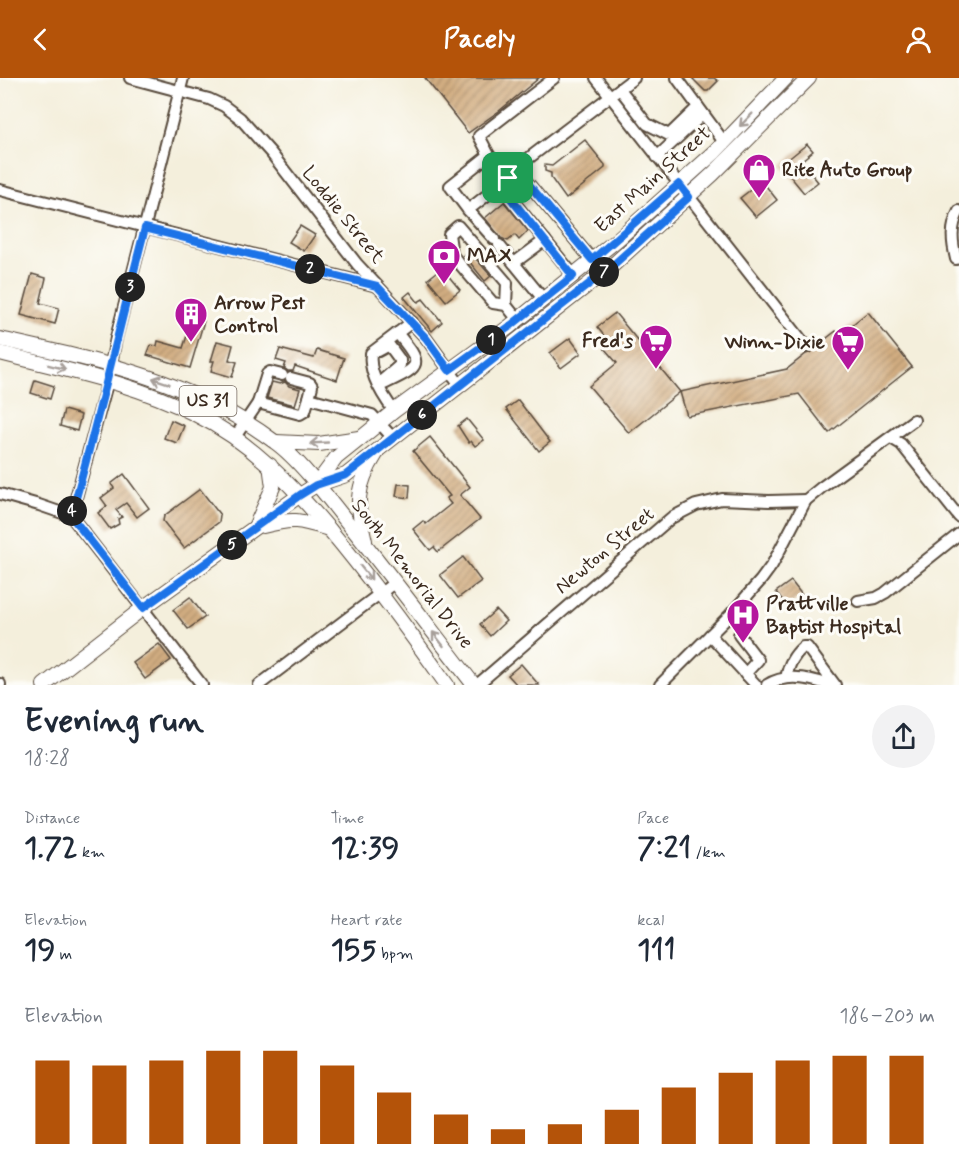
<!DOCTYPE html>
<meta charset="utf-8">
<style>
body{margin:0;font-family:Mynerve,sans-serif;background:#f2f2f3;color:#1f2937;height:100vh;display:flex;flex-direction:column;font-size:22px;white-space:nowrap}
*{box-sizing:border-box;margin:0}
p{font-size:20px;color:#747a83}
.icon{flex:none;width:33px;height:33px;fill:none;stroke:currentColor;stroke-width:2;stroke-linecap:round;stroke-linejoin:round}
.map{position:relative;height:607px;overflow:hidden}
.details{display:flex;flex-direction:column;background:#fff;flex:1}
.details>*{flex:none}
.pin{position:absolute;display:grid;place-items:center;width:51px;height:51px;color:#fff;margin:-26px;border-radius:12px;box-shadow:0 3px 9px #0006}
.km{position:absolute;width:30px;height:30px;margin:-15px;border-radius:50%;background:#222;color:#fff;font-size:16px;line-height:30px;text-align:center}
.round{display:grid;place-items:center;flex:none;width:63px;height:63px;border-radius:32px;background:#f2f2f3}
.overview{display:flex;align-items:center;justify-content:space-between;height:102px;padding:0 24px}
h1{font-size:33px;font-weight:700;line-height:45px}
.stats{display:grid;grid-template-columns:repeat(3,1fr);gap:9px;height:102px;padding:6px 24px}
.stats div{display:grid;align-content:center}
.stats b{font-size:30px;font-weight:700}
.stats small{font-size:16px;font-weight:400}
.stats p{font-size:16px}
.chart{height:168px;padding:12px 24px}
.chart p{display:flex;justify-content:space-between}
.chart svg{width:100%;height:108px;margin-top:6px;stroke:#b45309;stroke-width:6}
header{display:flex;justify-content:space-between;align-items:center;height:78px;padding:0 24px;background:#b45309;color:#fff;font-size:27px;font-weight:700}
.map>svg:first-child{display:block}
.building{fill:url(#building-hatch)}
.lines{fill:none;stroke-linecap:round;stroke-linejoin:round}
.minor-casing{stroke:#57483a;stroke-width:14}
.major-casing{stroke:#57483a;stroke-width:16}
.minor{stroke:#fff;stroke-width:10}
.major{stroke:#fff;stroke-width:14}
.oneway{stroke:#a79f9a}
.route-casing{stroke:#fff;stroke-width:12}
.route{stroke:#1a73e8;stroke-width:8}
.labels{text-anchor:middle;dominant-baseline:central;stroke-width:6;stroke-linejoin:round;paint-order:stroke}
.shield{fill:#fdfcf7;stroke:#75695f;stroke-width:1.5}
.shield-label{font-size:18px;font-weight:bold;fill:#3b2a1e}
.poi-label{font-size:20px;font-weight:bold;fill:#3b2a1e;stroke:#fdfcf7;text-anchor:start}
.street-label{font-size:20px;fill:#3b2a1e;stroke:#fdfcf7}
</style>
<header><svg class="icon" aria-label="back" viewBox="0 0 24 24"><path d="M15 5l-7 7 7 7"/></svg>Pacely<svg class="icon" aria-label="person" viewBox="0 0 24 24"><circle cx="12" cy="8" r="4"/><path d="M4 21q1-7 8-7t8 7"/></svg></header>
<div class="map">
<svg width="959" height="607" viewBox="0 0 959 607">
<defs>
<pattern id="building-hatch" width="6" height="6" patternUnits="userSpaceOnUse" patternTransform="scale(1.5)"><rect width="6" height="6" fill="#d2ad81"/><path d="M-1 1l2-2M0 6l6-6M5 7l2-2" fill="none" stroke="#ac8d69"/></pattern>
</defs>
<rect width="100%" height="100%" fill="#fdfcf7"/>
<filter id="ink" filterUnits="userSpaceOnUse"><feTurbulence type="fractalNoise" baseFrequency=".0167" numOctaves="2"/><feDisplacementMap in="SourceGraphic" scale="12" xChannelSelector="R" yChannelSelector="G"/><feConvolveMatrix kernelMatrix="1 2 1 2 8 2 1 2 1" color-interpolation-filters="sRGB"/></filter>
<filter id="wash" filterUnits="userSpaceOnUse"><feTurbulence type="fractalNoise" baseFrequency=".008" numOctaves="4" result="noise"/><feDisplacementMap in="SourceGraphic" scale="24" xChannelSelector="R" yChannelSelector="G"/><feGaussianBlur stdDeviation="1.35" result="paint"/><feColorMatrix in="noise" values="0 0 0 0 0 0 0 0 0 0 0 0 0 0 0 0 0 1.4 0 .05"/><feComposite in="paint" operator="in"/></filter>
<g filter="url(#wash)">
<rect width="100%" height="100%" fill="#f4efdc"/>
<g id="blocks">
<g class="building">
<polygon points="425,0 539,0 499,33 468,55"/>
<polygon points="692,0 714,0 718,3 708,13 705,13"/>
<polygon points="585,62 605,87 605,90 566,121 551,100 551,95 545,93 545,87 552,88"/>
<polygon points="807,66 813,73 801,83 818,104 804,115 781,87"/>
<polygon points="762,103 777,122 756,139 740,120"/>
<polygon points="504,124 528,153 519,162 515,157 508,163 501,160 485,140"/>
<polygon points="300,148 315,157 304,173 289,164"/>
<polygon points="469,173 491,198 485,203 464,177"/>
<polygon points="442,190 460,212 446,223 428,201"/>
<polygon points="32,196 46,200 40,225 59,230 55,246 21,237"/>
<polygon points="410,214 418,224 423,221 442,244 432,253 404,219"/>
<polygon points="868,234 912,289 829,355 799,316 687,338 680,314 787,291 806,276 812,274 814,270 836,253 839,257"/>
<polygon points="615,235 680,314 629,355 589,308 617,285 604,270 610,265 597,249"/>
<polygon points="193,239 204,243 190,290 147,277 151,267 157,268 158,263 183,270"/>
<polygon points="570,260 581,275 561,290 550,275"/>
<polygon points="217,263 233,267 229,282 237,284 232,299 211,293 214,283 211,283"/>
<polygon points="280,271 314,280 317,272 344,280 337,302 295,288 293,293 288,293 284,290 286,285 276,282"/>
<polygon points="35,302 54,308 50,321 31,315"/>
<polygon points="272,304 280,306 285,304 289,308 300,311 295,327 267,320"/>
<polygon points="518,322 550,364 539,373 506,331"/>
<polygon points="64,332 81,337 77,353 60,348"/>
<polygon points="467,341 484,362 475,368 471,363 469,365 458,348"/>
<polygon points="171,342 184,348 177,365 164,360"/>
<polygon points="430,359 470,409 460,417 480,441 438,474 434,469 430,472 413,451 423,443 426,446 451,426 446,420 450,418 413,373"/>
<polygon points="124,396 149,430 137,439 126,425 116,432 122,439 118,441 119,446 110,451 98,435 107,428 101,420 114,410 111,406"/>
<polygon points="398,406 410,407 409,420 396,418"/>
<polygon points="200,411 220,437 219,444 184,470 163,443 164,438"/>
<polygon points="463,479 481,503 458,520 440,497"/>
<polygon points="791,503 802,517 788,529 776,514"/>
<polygon points="190,519 205,539 188,551 173,532"/>
<polygon points="496,532 506,543 490,558 480,546"/>
<polygon points="159,566 171,582 145,601 133,585"/>
<polygon points="521,586 539,607 517,607 508,597"/>
</g>
</g>
</g>
<g filter="url(#ink)">
<use href="#blocks" fill-opacity="0" stroke="#57483a" stroke-width="1.5"/>
<g class="lines">
<g class="minor-casing">
<g id="minor">
<polyline points="130,0 209,21 224,28 240,40 271,75 357,186 426,260 460,307"/>
<polyline points="554,0 479,58 489,77 508,100 525,83 634,0"/>
<polyline points="596,0 807,269"/>
<polyline points="677,0 724,64"/>
<polyline points="620,11 647,46 669,57 698,29"/>
<polyline points="489,77 450,108 468,132 500,107 574,198"/>
<polyline points="657,79 703,36"/>
<polyline points="517,92 592,182"/>
<polyline points="0,112 377,208"/>
<polyline points="468,132 494,161"/>
<polyline points="499,167 544,222"/>
<path d="M956,181C952,164 950,150 959,133"/>
<polyline points="514,185 545,162"/>
<polyline points="506,227 493,225 452,177 449,156 458,148 507,205 506,227 518,242"/>
<polyline points="291,300 310,305 312,308 309,320"/>
<polyline points="378,306 400,287 400,282 389,267 378,273"/>
<path d="M384,306C421,288 425,288 397,255"/>
<polyline points="258,325 267,296 270,294 282,297"/>
<path d="M394,333C382,317 368,295 371,275L412,244"/>
<polyline points="235,359 258,325 300,336 305,333 309,320 372,337 392,359"/>
<polyline points="891,360 901,366 959,439"/>
<polyline points="0,416 39,427 71,438"/>
<polyline points="71,438 108,302 116,260 183,0"/>
<polyline points="71,438 202,607"/>
<polyline points="858,523 876,520 885,515 959,456"/>
<polyline points="710,557 756,607"/>
<polyline points="739,557 758,582 745,596"/>
<path d="M786,600C789,586 793,578 803,569H807L835,607"/>
<polyline points="0,606 0,607"/>
<polyline points="259,607 394,505"/>
<polyline points="477,607 671,440 696,427 722,421 769,423 806,422"/>
<polyline points="660,607 730,537 761,502 772,487 806,422 822,409 914,342"/>
<path d="M767,607C785,595 810,600 829,607"/>
</g>
</g>
<g class="major-casing">
<g id="major">
<path d="M0,261C99,283 192,302 275,364C299,381 329,421 348,445C391,498 432,553 474,607"/>
<path d="M0,275C66,292 134,305 195,336C250,363 290,405 329,451C371,501 409,553 447,607"/>
<polyline points="276,364 319,366 359,360"/>
<polyline points="316,407 336,380 361,360 394,333 509,249 618,161 715,74 786,0"/>
<polyline points="256,447 273,409 270,387"/>
<path d="M263,448C294,440 299,442 329,451"/>
<path d="M365,463C356,426 355,409 376,376"/>
<polyline points="44,607 143,530 300,417 316,407 346,397 612,188 713,96 809,0"/>
</g>
</g>
<use href="#minor" class="minor"/>
<use href="#major" class="major"/>
</g>
<defs><path id="oneway-shaft" d="M-6 0H5M1.5-3L5.5 0L1.5 3" fill="none" stroke-width="1.6" stroke-linecap="round" stroke-linejoin="round" transform="scale(1.5)"/></defs>
<g class="oneway">
<use href="#oneway-shaft" transform="translate(746 42) rotate(135)"/>
<use href="#oneway-shaft" transform="translate(57 289) rotate(14)"/>
<use href="#oneway-shaft" transform="translate(161 303) rotate(-161)"/>
<use href="#oneway-shaft" transform="translate(319 365) rotate(177)"/>
<use href="#oneway-shaft" transform="translate(366 495) rotate(51)"/>
<use href="#oneway-shaft" transform="translate(438 561) rotate(-128)"/>
</g>
</g>
<g class="lines" filter="url(#ink)">
<g class="route-casing">
<path id="route" d="M517,92L592,182L679,106L689,119L612,188L346,397L316,407L300,417L143,530L71,438C98,343 120,246 145,150L377,208L426,260L449,292L509,249L573,198L500,107Z"/>
</g>
<use href="#route" class="route"/>
</g>
<defs>
<g id="shop-pin" transform="scale(1.725)"><path d="M0 17L-7.5 6A9.5 9.5 0 1 1 7.5 6Z" fill="#b5179e" stroke="#fdfcf7"/><path d="M-5-2.5h2.3a2.7 3.5 0 0 1 5.4 0H5L5.5 6h-11ZM-1.5-2.5h3a1.5 2.3 0 0 0-3 0Z" fill="#fff"/></g>
<g id="bank-pin" transform="scale(1.725)"><path d="M0 17L-7.5 6A9.5 9.5 0 1 1 7.5 6Z" fill="#b5179e" stroke="#fdfcf7"/><path d="M-6-4H6V4H-6ZM0-2.3a2.3 2.3 0 1 0 0 4.6a2.3 2.3 0 1 0 0-4.6Z" fill="#fff"/></g>
<g id="building-pin" transform="scale(1.725)"><path d="M0 17L-7.5 6A9.5 9.5 0 1 1 7.5 6Z" fill="#b5179e" stroke="#fdfcf7"/><path d="M-4-6H4V6H1V3H-1V6H-4ZM-2.5-4.3h1.7v1.8h-1.7ZM.8-4.3h1.7v1.8H.8ZM-2.5-1h1.7V.8h-1.7ZM.8-1h1.7V.8H.8Z" fill="#fff"/></g>
<g id="supermarket-pin" transform="scale(1.725)"><path d="M0 17L-7.5 6A9.5 9.5 0 1 1 7.5 6Z" fill="#b5179e" stroke="#fdfcf7"/><path d="M-6-5.5h2.5l.6 2H6L4.5 2H-2.5L-4.4-4H-6ZM-1.5 3.2a1.3 1.3 0 1 0 .1 0ZM3 3.2a1.3 1.3 0 1 0 .1 0Z" fill="#fff"/></g>
<g id="hospital-pin" transform="scale(1.725)"><path d="M0 17L-7.5 6A9.5 9.5 0 1 1 7.5 6Z" fill="#b5179e" stroke="#fdfcf7"/><path d="M-5-5h3v3.5h4V-5h3V5h-3V1.5h-4V5h-3Z" fill="#fff"/></g>
</defs>
<g fill-rule="evenodd">
<use href="#shop-pin" x="759" y="92"/>
<use href="#bank-pin" x="444" y="178"/>
<use href="#building-pin" x="191" y="236"/>
<use href="#supermarket-pin" x="656" y="263"/>
<use href="#supermarket-pin" x="848" y="264"/>
<use href="#hospital-pin" x="743" y="537"/>
</g>
<g class="labels">
<rect class="shield" x="179.5" y="308" width="57" height="30" rx="4.5"/>
<g class="shield-label">
<text x="208" y="323">US 31</text>
</g>
<g class="poi-label">
<text x="782" y="92">Rite Auto Group</text>
<text x="467" y="178">MAX</text>
<text x="214" y="225">Arrow Pest<tspan x="214" dy="23">Control</tspan></text>
<text x="633" y="263" text-anchor="end">Fred's</text>
<text x="825" y="264" text-anchor="end">Winn-Dixie</text>
<text x="766" y="526">Prattville<tspan x="766" dy="23">Baptist Hospital</tspan></text>
</g>
<g class="street-label">
<text transform="translate(653 102) rotate(-42)">East Main Street</text>
<text transform="translate(343 137) rotate(51)">Loddie Street</text>
<text transform="translate(605 473) rotate(-40)">Newton Street</text>
<text transform="translate(412 496) rotate(52)">South Memorial Drive</text>
</g>
</g>
</svg>
<div class="pin" style="left:508px;top:100px;background:#1e9e55"><svg class="icon" aria-label="arrive" viewBox="0 0 24 24"><path d="M6 21V4h12l-3 4 3 4H6"/></svg></div>
<b class="km" style="left:491px;top:262px">1</b>
<b class="km" style="left:310px;top:191px">2</b>
<b class="km" style="left:130px;top:209px">3</b>
<b class="km" style="left:72px;top:433px">4</b>
<b class="km" style="left:232px;top:467px">5</b>
<b class="km" style="left:422px;top:337px">6</b>
<b class="km" style="left:604px;top:194px">7</b>
</div>
<section class="details">
<div class="overview"><div><h1>Evening run</h1><p>18:28</p></div><a class="round"><svg class="icon" aria-label="share" viewBox="0 0 24 24"><path d="M12 15V3M7 8l5-5 5 5M5 13v7h14v-7"/></svg></a></div>
<div class="stats">
<div><p>Distance</p><b>1.72<small> km</small></b></div>
<div><p>Time</p><b>12:39</b></div>
<div><p>Pace</p><b>7:21<small> /km</small></b></div>
</div>
<div class="stats">
<div><p>Elevation</p><b>19<small> m</small></b></div>
<div><p>Heart rate</p><b>155<small> bpm</small></b></div>
<div><p>kcal</p><b>111</b></div>
</div>
<div class="chart"><p><span>Elevation</span>186–203 m</p>
<svg viewBox="0 0 160 44" preserveAspectRatio="none"><path d="M5 44V10M15 44V12M25 44V10M35 44V6M45 44V6M55 44V12M65 44V23M75 44V32M85 44V38M95 44V36M105 44V30M115 44V21M125 44V15M135 44V10M145 44V8M155 44V8"/></svg>
</div>
</section>
